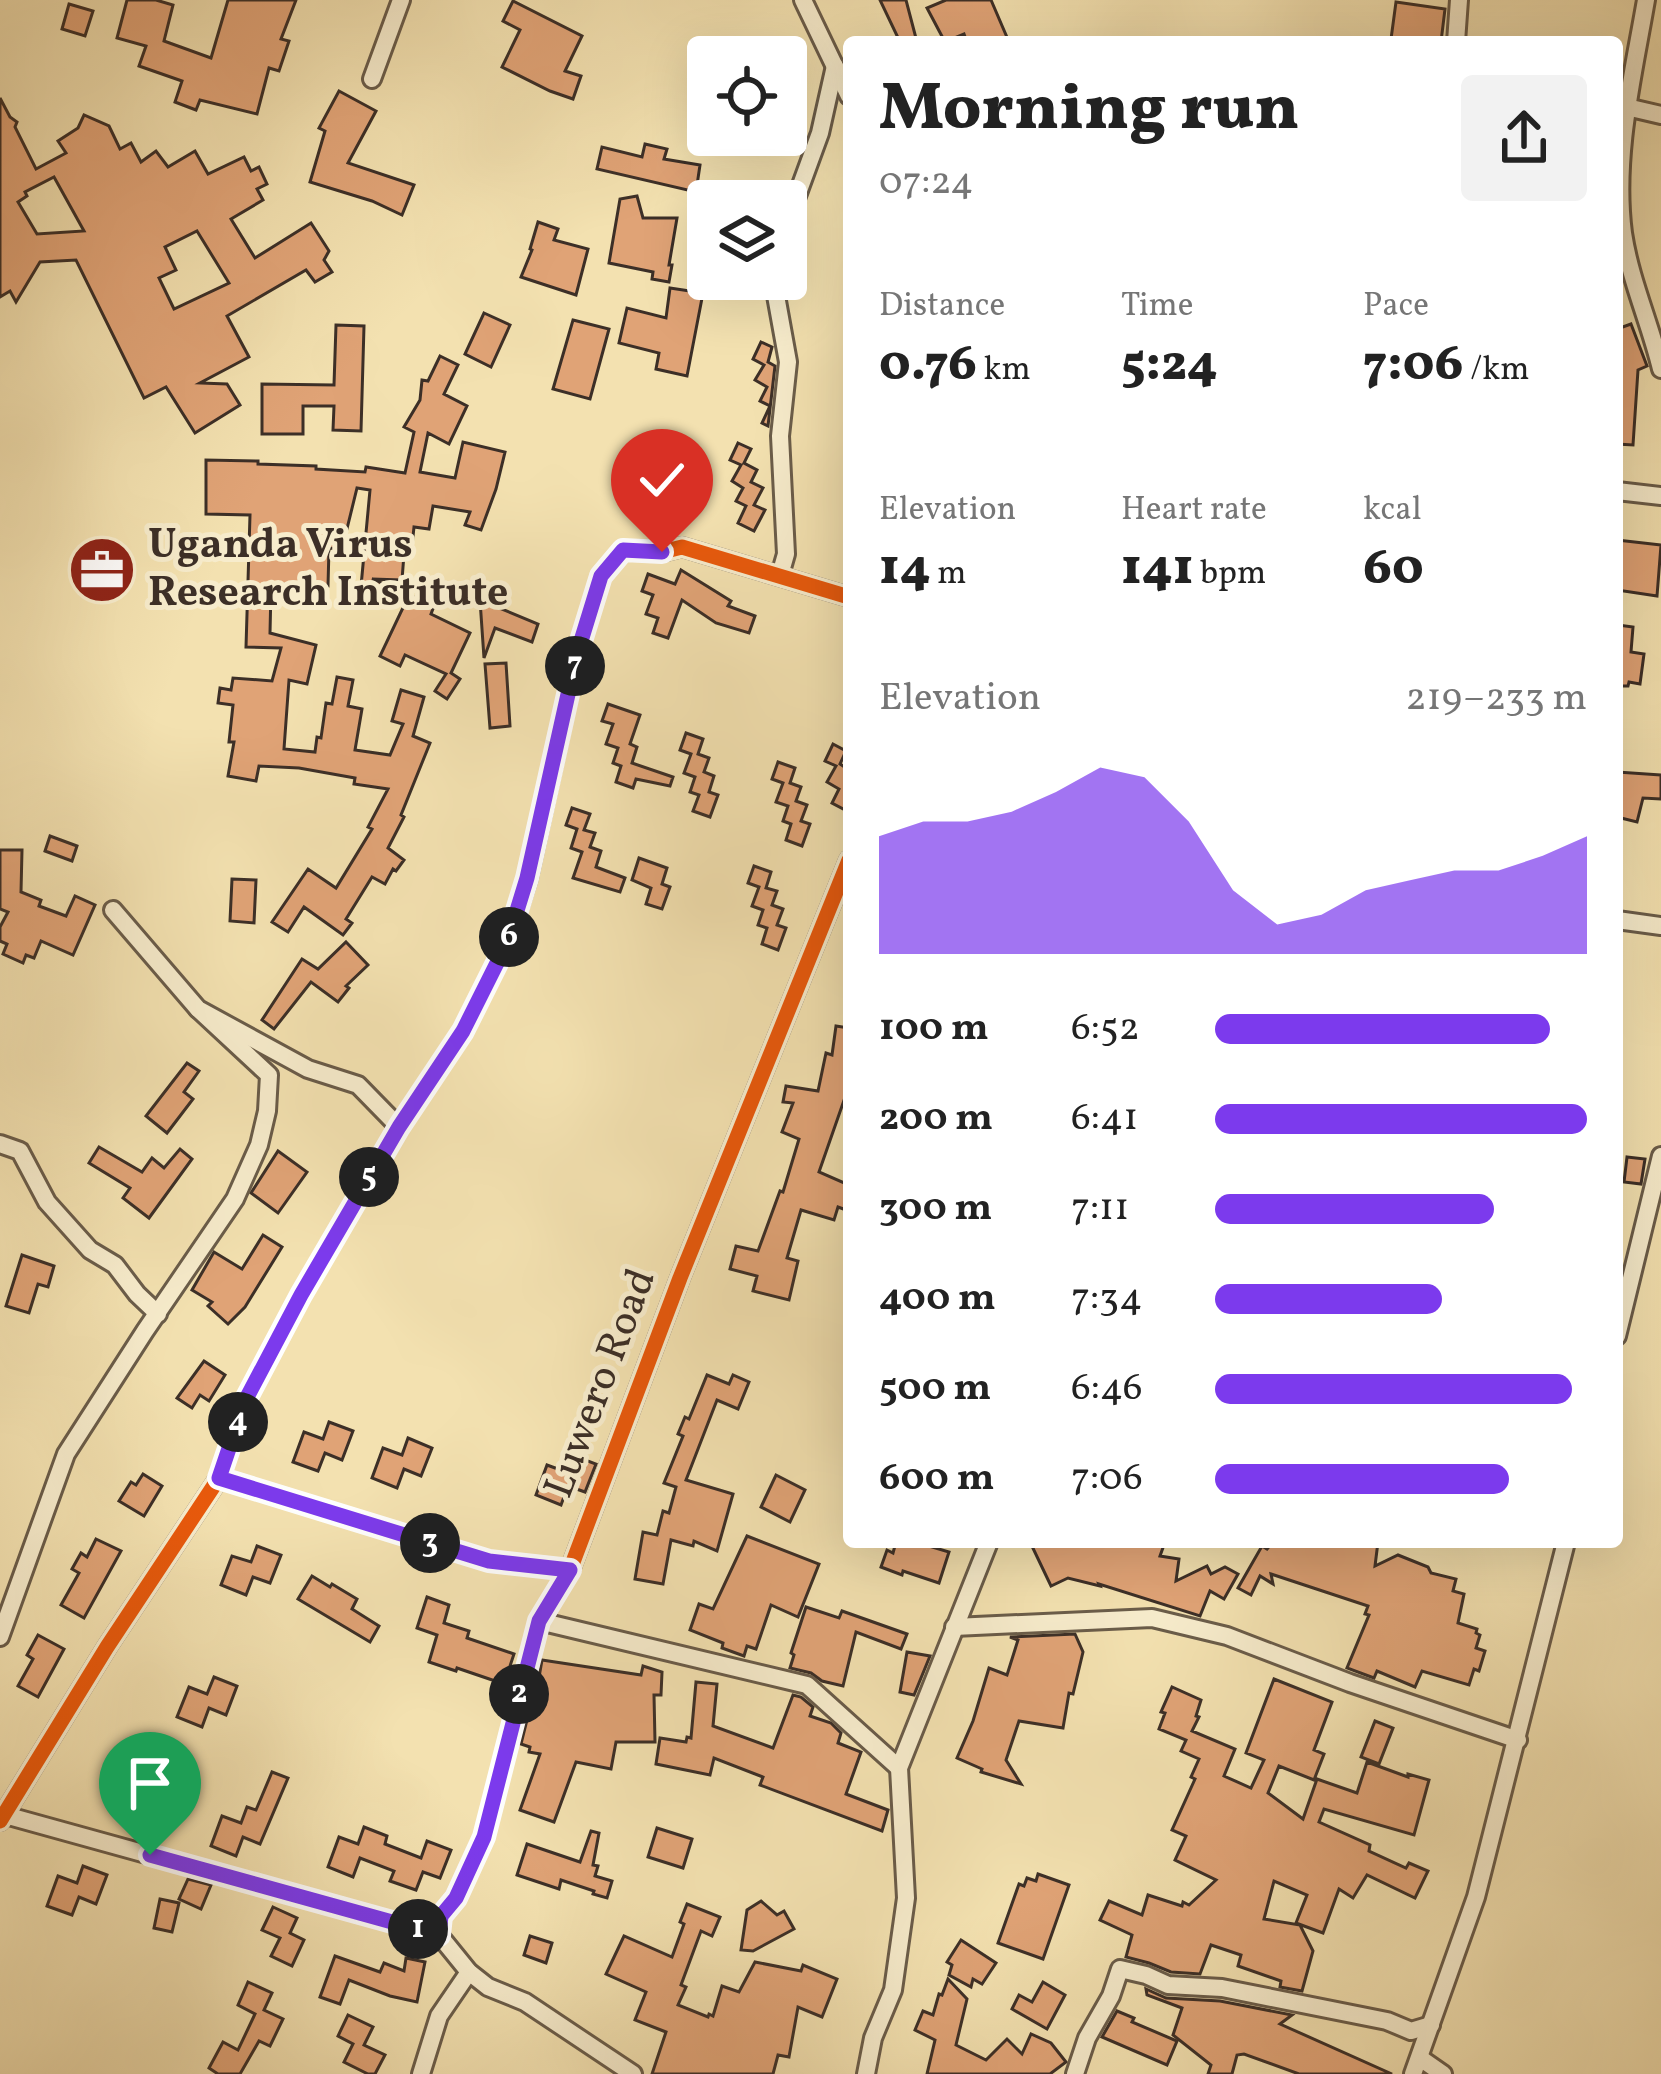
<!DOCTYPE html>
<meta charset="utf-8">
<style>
body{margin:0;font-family:Vollkorn,serif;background:#f2f2f2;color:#222;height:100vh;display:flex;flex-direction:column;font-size:45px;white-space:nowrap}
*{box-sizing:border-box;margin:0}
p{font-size:39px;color:#767676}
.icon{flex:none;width:66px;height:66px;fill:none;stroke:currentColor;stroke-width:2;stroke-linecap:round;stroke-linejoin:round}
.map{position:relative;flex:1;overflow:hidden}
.details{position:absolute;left:843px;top:36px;width:780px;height:1512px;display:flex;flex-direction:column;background:#fff;border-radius:12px;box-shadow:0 12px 48px #0002}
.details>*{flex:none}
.controls{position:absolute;left:687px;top:36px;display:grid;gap:24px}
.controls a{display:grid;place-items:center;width:120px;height:120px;border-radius:12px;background:#fff;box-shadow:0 12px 48px #0002;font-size:60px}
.pin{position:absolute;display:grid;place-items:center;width:102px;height:102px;color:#fff;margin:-123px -51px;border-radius:50% 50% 50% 0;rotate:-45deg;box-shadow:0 0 12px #0007}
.pin .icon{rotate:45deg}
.km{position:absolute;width:60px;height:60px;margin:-30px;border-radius:50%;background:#222;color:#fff;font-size:33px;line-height:60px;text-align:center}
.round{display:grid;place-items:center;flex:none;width:126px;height:126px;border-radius:12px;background:#f2f2f2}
.overview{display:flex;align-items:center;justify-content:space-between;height:204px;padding:0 36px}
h1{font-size:66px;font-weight:800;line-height:90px}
.stats{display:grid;grid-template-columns:repeat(3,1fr);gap:18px;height:204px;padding:12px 36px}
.stats div{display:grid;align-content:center}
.stats b{font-size:51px;font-weight:800}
.stats small{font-size:33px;font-weight:400}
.stats p{font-size:33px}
.chart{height:336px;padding:24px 36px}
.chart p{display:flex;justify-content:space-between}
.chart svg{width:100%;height:216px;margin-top:12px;fill:#7c3aed;opacity:.7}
ul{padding:0 36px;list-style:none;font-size:39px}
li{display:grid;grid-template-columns:192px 144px 1fr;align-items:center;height:90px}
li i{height:30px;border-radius:15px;background:#7c3aed}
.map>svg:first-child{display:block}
.building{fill:#e0a376;stroke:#3c2f27;stroke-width:3;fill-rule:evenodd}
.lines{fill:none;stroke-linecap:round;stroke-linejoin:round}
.street-casing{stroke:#6a5c49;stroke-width:22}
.street{stroke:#f7eccc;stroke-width:16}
.cycleway-casing{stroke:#f7eccc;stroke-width:22}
.cycleway{stroke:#e8590c;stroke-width:15}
.route-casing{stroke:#fff;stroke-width:24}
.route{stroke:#7c3aed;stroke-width:15}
.labels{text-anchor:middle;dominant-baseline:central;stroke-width:10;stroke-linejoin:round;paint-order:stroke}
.poi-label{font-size:42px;font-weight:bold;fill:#3c2f27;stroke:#f7eccc;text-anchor:start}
.street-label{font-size:42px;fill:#3c2f27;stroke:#f7eccc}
</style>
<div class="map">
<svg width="1661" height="2074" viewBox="0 0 1661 2074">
<rect width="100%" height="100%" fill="#f3e1b0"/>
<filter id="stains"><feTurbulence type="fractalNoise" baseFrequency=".00167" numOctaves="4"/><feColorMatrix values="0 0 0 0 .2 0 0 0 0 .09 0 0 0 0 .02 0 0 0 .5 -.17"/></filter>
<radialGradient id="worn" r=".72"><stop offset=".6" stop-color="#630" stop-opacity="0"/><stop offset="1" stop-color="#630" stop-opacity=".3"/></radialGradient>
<g class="building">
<polygon points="127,0 156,0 173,5 164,41 211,58 228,0 296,0 281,39 289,41 279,71 269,68 257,114 200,100 196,110 175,102 182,81 139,66 146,46 117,38"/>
<polygon points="880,0 906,0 917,42 900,42"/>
<polygon points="946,0 991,0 1009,42 967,42 964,34 945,42 927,8"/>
<polygon points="513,1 582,36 565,71 581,76 573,99 550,91 502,67 520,30 503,21"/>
<polygon points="1396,2 1445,9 1441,42 1391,39"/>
<polygon points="69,4 93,11 85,36 62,29"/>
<polygon points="339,91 376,111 348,163 414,185 402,215 372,201 310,182 325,131 319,128"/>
<path d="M0,98L10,117L17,122L15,127L36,169L66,153L58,141L78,128L84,115L109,126L120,149L131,143L141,162L156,151L168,167L195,151L208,174L244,157L251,171L259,167L267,184L257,189L263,200L231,219L255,258L311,223L329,251L324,260L332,272L315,282L306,270L227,316L249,357L200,383L227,384L240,405L195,433L166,387L144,398L76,260L40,262L16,302L10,291L0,297ZM54,177L84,231L37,234L18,202L27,196L25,192ZM197,231L229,283L174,309L159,278L176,270L165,247Z"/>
<polygon points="645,144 667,149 664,159 700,165 696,192 597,169 602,147 642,157"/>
<polygon points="637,196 643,218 677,218 669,265 672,265 669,282 652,279 653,272 609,263 620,199"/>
<polygon points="538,222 558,229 554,240 588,249 576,295 521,277 532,250 530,249"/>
<polygon points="670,288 703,293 687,376 656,369 659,353 619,343 627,308 666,318"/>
<polygon points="484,313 510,325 491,367 465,354"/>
<polygon points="573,320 609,329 590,399 553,389"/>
<polygon points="1631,324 1647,366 1638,370 1633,445 1617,444 1617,329"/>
<polygon points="336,325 364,326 361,431 333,430 334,406 303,406 303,434 262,434 262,384 334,385"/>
<polygon points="761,342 772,347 768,362 775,366 768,426 762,423 770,406 760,401 767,387 755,380 764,365 753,359"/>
<polygon points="440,356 458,365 444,394 467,406 449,444 428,433 420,472 455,478 463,442 505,452 496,489 481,530 465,525 470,512 433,506 429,529 414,527 411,555 404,554 402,580 372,579 394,588 384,599 360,597 370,490 357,488 342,549 329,548 328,586 280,584 280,589 271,589 270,633 316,645 307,684 289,680 284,749 315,752 317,737 321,738 326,703 332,704 337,677 353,680 348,706 362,709 355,750 390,755 403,724 392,721 401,690 424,697 413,736 430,743 401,815 404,817 388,848 404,860 396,871 393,869 385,884 372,877 346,919 352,923 343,935 304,907 288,932 272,922 308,869 336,888 372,829 368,827 388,789 354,784 355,778 299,768 259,766 256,781 228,776 234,742 229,742 233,705 218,703 220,688 231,690 233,678 272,681 281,648 246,647 250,515 206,514 206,460 258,461 258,464 316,466 316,469 365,472 366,467 405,473 414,432 404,427 420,400 422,380 428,381"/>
<polygon points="738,443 751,449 744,463 757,470 751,482 763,488 754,505 765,510 754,531 738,523 746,506 736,501 743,488 732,481 741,465 730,460"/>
<polygon points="1617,540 1661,545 1657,596 1617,590"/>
<polygon points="681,570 731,601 728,606 755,616 749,633 716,623 682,600 668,638 653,633 658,618 646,614 653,595 642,591 648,574 675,584"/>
<polygon points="409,595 434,606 431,614 470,633 451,673 460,679 447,699 435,691 446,674 405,655 400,666 380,656"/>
<polygon points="480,600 538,624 532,642 495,628 484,658"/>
<polygon points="1618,625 1633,627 1631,652 1644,654 1640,684 1629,682 1628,686 1617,686"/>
<polygon points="506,663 510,726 490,728 485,664"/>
<polygon points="608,704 640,715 630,744 637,747 632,763 673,777 670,786 636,779 633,788 616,782 621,766 613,763 618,748 606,744 613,724 602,721"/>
<polygon points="686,733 703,739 698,754 709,758 704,772 714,776 709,792 718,795 710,817 693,811 699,795 690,792 695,777 684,773 691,754 680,750"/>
<polygon points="833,744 846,751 840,764 849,770 849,812 832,803 839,789 827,782 836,766 825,761"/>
<polygon points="778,762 795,768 790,783 801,787 796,801 807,805 801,821 810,824 802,846 786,840 791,824 783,821 788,806 776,802 783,783 772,779"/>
<polygon points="1617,772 1661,775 1661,799 1643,798 1637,822 1617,817"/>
<polygon points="572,808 590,814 584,830 595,833 590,847 601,851 596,867 625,878 620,892 573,878 582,852 571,848 577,829 566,825"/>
<polygon points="50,836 77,846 72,861 45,851"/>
<polygon points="0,850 22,850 21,892 41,900 39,906 66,916 75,896 95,905 73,955 41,941 34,958 26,955 23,963 3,954 7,944 0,941 0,927 8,912 0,909"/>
<polygon points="639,858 667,868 662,884 670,887 662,909 646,904 651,888 632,880"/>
<polygon points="754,866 771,872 766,888 777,891 772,905 783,909 777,925 786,928 778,950 762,944 767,928 758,925 763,910 752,906 759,887 748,883"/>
<polygon points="232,879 256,880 254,923 230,921"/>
<polygon points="346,942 368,965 346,986 349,988 338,1002 311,982 274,1029 262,1020 302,959 318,969"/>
<polygon points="836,1026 849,1028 849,1086 819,1172 849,1185 849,1211 838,1207 834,1220 801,1210 787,1258 798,1261 789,1300 753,1291 757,1276 730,1269 736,1246 758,1251 780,1191 783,1192 799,1139 782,1132 793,1103 783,1102 786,1086 818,1091 826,1053 832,1055"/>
<polygon points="187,1063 199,1071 184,1092 193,1099 167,1133 146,1116"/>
<polygon points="99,1147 142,1172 152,1158 164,1168 180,1149 192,1159 149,1218 123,1198 130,1188 89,1163"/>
<polygon points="278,1151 307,1172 278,1213 251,1193"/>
<polygon points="1627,1157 1645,1159 1641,1184 1624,1182"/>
<polygon points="263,1235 282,1247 245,1307 228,1324 208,1306 212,1302 192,1290 214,1252 242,1269"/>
<polygon points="22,1255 54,1266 48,1287 38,1284 29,1313 6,1306"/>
<polygon points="204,1361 225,1375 209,1401 200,1395 192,1408 177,1398"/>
<polygon points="707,1375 729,1384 733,1375 749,1382 738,1409 717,1400 686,1480 733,1494 717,1551 694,1541 693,1546 671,1540 663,1584 635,1579 643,1532 657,1535 663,1511 669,1513 676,1487 664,1483 683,1436 678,1434 685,1417 689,1419"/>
<polygon points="329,1422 353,1431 342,1460 325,1453 318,1471 293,1462 304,1432 323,1439"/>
<polygon points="408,1438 432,1448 421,1476 404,1469 397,1488 372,1478 383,1448 402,1455"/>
<polygon points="572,1455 596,1464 585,1492 568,1486 561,1505 536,1495 547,1465 566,1472"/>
<polygon points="143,1474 162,1486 144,1516 119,1501 131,1482 136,1485"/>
<polygon points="776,1475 805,1490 790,1522 761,1507"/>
<polygon points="747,1536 819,1564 798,1617 771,1605 756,1649 747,1646 744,1656 722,1648 723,1643 690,1630 699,1604 713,1609"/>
<polygon points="96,1539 121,1551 84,1618 61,1605 79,1573 72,1569 81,1553 87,1557"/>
<polygon points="896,1542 918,1546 919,1543 949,1552 939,1583 903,1571 902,1575 881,1567 887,1550 893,1553"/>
<polygon points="1030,1542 1165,1542 1160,1556 1179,1559 1176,1581 1207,1566 1211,1574 1225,1567 1238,1574 1224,1599 1210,1591 1200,1616 1099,1584 1100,1586 1068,1578 1051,1586"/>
<polygon points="1273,1542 1378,1542 1375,1566 1398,1555 1428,1567 1431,1573 1456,1579 1453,1591 1464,1594 1458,1623 1477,1629 1476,1633 1480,1635 1476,1648 1485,1651 1479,1671 1474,1669 1469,1685 1422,1671 1415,1687 1377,1671 1374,1678 1347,1668 1369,1615 1365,1614 1368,1606 1271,1574 1273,1584 1260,1576 1251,1595 1238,1588 1262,1546 1267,1549"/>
<polygon points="257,1546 281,1555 270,1583 253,1577 246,1595 221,1585 232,1556 251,1562"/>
<polygon points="312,1576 330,1587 332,1584 357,1599 352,1609 379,1626 370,1642 298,1599"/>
<polygon points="427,1597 449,1605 444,1623 469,1631 467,1638 514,1654 504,1684 457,1668 456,1671 429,1662 437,1635 417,1628"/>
<polygon points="806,1607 839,1618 842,1611 907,1634 901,1649 856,1632 843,1686 822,1681 811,1673 790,1668 794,1655 791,1653"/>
<polygon points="1075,1634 1083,1652 1073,1694 1069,1693 1063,1728 1019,1721 1006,1760 1021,1784 981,1772 982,1769 957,1758 973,1721 989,1668 1007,1675 1018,1640 1010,1637"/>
<polygon points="38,1635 64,1649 38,1697 18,1686 33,1659 27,1655"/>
<polygon points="907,1652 930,1656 914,1695 900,1692"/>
<polygon points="542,1660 641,1675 643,1666 662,1672 661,1695 654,1695 655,1742 616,1742 611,1769 576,1762 554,1822 520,1810 540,1754 529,1752 530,1747 521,1744 528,1716 532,1718"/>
<polygon points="214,1677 237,1686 226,1715 209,1708 202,1727 177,1717 189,1687 207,1694"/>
<polygon points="1274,1679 1332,1702 1314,1750 1324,1754 1314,1780 1279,1766 1268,1793 1303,1819 1317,1779 1357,1793 1367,1762 1408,1777 1408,1774 1429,1780 1414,1835 1324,1809 1319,1822 1370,1845 1369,1851 1406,1868 1409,1863 1428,1871 1415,1898 1367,1875 1353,1898 1339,1889 1323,1933 1296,1923 1307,1895 1274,1881 1264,1919 1300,1925 1313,1951 1302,1991 1280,1987 1281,1981 1238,1966 1241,1955 1211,1945 1200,1974 1171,1972 1149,1963 1126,1957 1132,1935 1100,1920 1109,1901 1142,1915 1148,1895 1182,1906 1183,1902 1189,1905 1216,1880 1175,1860 1186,1836 1172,1830 1195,1779 1191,1777 1199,1759 1181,1751 1186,1740 1159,1729 1165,1713 1161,1712 1172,1687 1201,1700 1196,1716 1199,1717 1192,1731 1235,1749 1224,1776 1251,1788 1264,1760 1246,1753"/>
<polygon points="696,1682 717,1684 713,1726 773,1748 793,1695 801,1697 813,1707 810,1716 831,1723 841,1733 838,1743 861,1752 846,1794 888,1810 882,1831 760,1785 763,1777 714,1758 710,1775 656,1764 660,1738 686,1742 687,1737 691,1738"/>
<polygon points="1375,1721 1393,1728 1379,1764 1361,1757"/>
<polygon points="132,1741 158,1750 150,1772 168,1778 159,1807 131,1798 139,1772 124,1767"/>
<polygon points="272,1772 288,1778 260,1844 243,1837 236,1856 211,1846 222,1816 241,1823 247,1807 256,1810"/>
<polygon points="364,1827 387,1836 385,1844 421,1858 427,1841 451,1850 440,1878 423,1872 416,1890 390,1881 394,1871 360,1858 353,1877 328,1867 339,1837 358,1844"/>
<polygon points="657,1828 692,1839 683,1868 648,1857"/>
<polygon points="591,1831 599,1833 593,1865 598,1866 595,1876 612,1881 607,1898 593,1894 594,1891 561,1880 559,1889 517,1875 527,1844 580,1862"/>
<polygon points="83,1866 107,1875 96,1904 79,1897 72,1915 47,1906 58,1876 77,1883"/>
<polygon points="1038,1874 1069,1885 1043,1959 998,1943 1019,1884 1024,1886 1027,1878 1036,1881"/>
<polygon points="188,1879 211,1885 201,1909 179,1899"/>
<polygon points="160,1899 179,1903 172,1932 154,1928"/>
<polygon points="761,1901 777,1915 784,1911 794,1929 753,1951 741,1950 747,1910"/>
<polygon points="687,1904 720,1917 712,1936 701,1931 681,1985 686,1987 678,2005 708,2017 709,2014 713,2016 722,1986 739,1992 755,1962 801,1971 803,1965 837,1979 822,2017 798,2007 789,2057 778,2055 773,2074 652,2074 666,2032 635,2020 646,1992 606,1974 624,1936 672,1957 684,1924 680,1922"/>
<polygon points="273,1907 297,1918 290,1933 304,1940 292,1966 271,1956 280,1938 262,1930"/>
<polygon points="530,1936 552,1943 546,1963 524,1955"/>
<polygon points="961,1940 996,1963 982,1984 973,1979 971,1987 949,1975 952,1965 947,1962"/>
<polygon points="335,1956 380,1972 384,1963 404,1971 406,1958 425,1962 417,2002 390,1996 349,1980 340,2004 320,1997"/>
<polygon points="948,1979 967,1999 956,2045 986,2060 1007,2039 1022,2054 1031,2034 1051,2043 1066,2062 1050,2074 927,2074 935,2040 915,2030 923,2011 933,2015 939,1994 942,1995"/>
<polygon points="248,1982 272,1993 264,2010 283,2019 270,2046 259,2041 240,2074 218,2074 209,2068 223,2042 238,2050 255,2014 238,2005"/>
<polygon points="1043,1982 1065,1995 1047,2029 1012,2009 1019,1995 1032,2002"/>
<polygon points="1146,1989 1166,1998 1220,2001 1292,2015 1280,2024 1392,2074 1299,2074 1244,2054 1237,2055 1232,2074 1208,2074 1211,2065 1173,2035 1182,2008 1147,1995"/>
<polygon points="1117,2011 1134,2018 1132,2022 1177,2041 1167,2065 1102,2037"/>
<polygon points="348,2015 373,2027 364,2045 385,2055 375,2074 368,2074 344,2062 353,2044 338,2036"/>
</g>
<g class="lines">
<g class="street-casing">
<g id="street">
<polyline points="803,0 849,96"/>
<path d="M1646,0C1633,76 1613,156 1623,233C1630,280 1650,323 1661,369"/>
<polyline points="1456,42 1459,0"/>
<polyline points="372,79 401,0"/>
<polyline points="1618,105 1661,115"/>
<polyline points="786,226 820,133 835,66"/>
<polyline points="773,279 788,362 780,436 786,554 780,575"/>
<polyline points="1617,491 1661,496"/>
<polyline points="113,910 198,1009 308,1069 358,1085 399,1127"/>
<polyline points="1617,920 1661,926"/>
<polyline points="0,1144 20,1151 47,1202 90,1250 115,1265 137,1294 158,1314"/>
<polyline points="1617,1336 1661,1156"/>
<polyline points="219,1478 489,1561 570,1570"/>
<polyline points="539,1621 807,1685 899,1768"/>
<polyline points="954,1627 1152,1618 1227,1636 1350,1683 1518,1740"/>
<polyline points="0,1637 66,1454 145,1331 235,1199 259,1145 267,1111 269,1075 198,1009"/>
<polyline points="5,1815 439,1935 469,1972 488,1987 525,2002 633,2074"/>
<polyline points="0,1821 107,1647 219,1478 245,1401 301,1295 399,1127 463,1031 507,943 528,878 577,654 601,576 623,550 662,552 682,547 849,597"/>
<polyline points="439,1935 441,1916 456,1898 484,1836 539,1621 570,1570 680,1278 849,860"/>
<polyline points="1420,2058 1443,2074"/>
<polyline points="421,2074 439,2016 469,1972"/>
<polyline points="866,2074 873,2038 893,1990 906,1898 899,1768 989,1542"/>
<polyline points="1075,2074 1087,2038 1111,1996 1120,1969 1146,1975 1168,1985 1222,1988 1387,2021 1411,2031 1431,2025"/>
<polyline points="1413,2074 1476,1897 1566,1542"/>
</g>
</g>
<use href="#street" class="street"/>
<g class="cycleway-casing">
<g id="cycleway">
<polyline points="0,1821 107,1647 219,1478 245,1401 301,1295 399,1127 463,1031 507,943 528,878 577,654 601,576 623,550 662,552 682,547 849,597"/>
<polyline points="439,1935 441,1916 456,1898 484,1836 539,1621 570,1570 680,1278 849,860"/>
</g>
</g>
<use href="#cycleway" class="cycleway"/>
</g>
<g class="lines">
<g class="route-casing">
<polyline id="route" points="150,1855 439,1935 441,1916 456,1898 484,1837 539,1621 570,1570 489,1561 219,1478 245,1401 301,1295 399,1127 463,1031 507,943 527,878 577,654 601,576 623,550 662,552"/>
</g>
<use href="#route" class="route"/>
</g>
<defs>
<g id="office-disc" transform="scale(3.45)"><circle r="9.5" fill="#8f2418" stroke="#f7eccc"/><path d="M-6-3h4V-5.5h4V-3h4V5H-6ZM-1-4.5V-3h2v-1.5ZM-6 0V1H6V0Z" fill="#fff"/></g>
</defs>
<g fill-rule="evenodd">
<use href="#office-disc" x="102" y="570"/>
</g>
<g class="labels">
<g class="poi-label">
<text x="148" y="546">Uganda Virus<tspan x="148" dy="48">Research Institute</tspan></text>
</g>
<g class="street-label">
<text transform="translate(602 1384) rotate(-69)">Luwero Road</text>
</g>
</g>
<rect width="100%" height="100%" filter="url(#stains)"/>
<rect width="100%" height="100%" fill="url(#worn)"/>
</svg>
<div class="controls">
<a><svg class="icon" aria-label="locate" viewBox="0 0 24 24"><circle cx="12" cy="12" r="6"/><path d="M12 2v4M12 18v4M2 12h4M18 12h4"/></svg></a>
<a><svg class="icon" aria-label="layers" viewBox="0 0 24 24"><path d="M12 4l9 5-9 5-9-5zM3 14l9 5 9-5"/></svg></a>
</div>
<div class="pin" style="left:150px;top:1855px;background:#1e9e55"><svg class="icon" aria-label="arrive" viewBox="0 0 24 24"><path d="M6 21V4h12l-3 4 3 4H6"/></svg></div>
<div class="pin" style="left:662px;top:552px;background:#d93025"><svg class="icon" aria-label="check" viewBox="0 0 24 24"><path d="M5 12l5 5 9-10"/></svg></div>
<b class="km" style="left:418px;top:1929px">1</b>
<b class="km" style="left:519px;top:1694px">2</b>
<b class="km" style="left:430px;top:1543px">3</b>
<b class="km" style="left:238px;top:1422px">4</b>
<b class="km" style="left:369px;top:1177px">5</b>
<b class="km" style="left:509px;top:937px">6</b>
<b class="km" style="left:575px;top:666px">7</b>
<section class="details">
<div class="overview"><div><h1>Morning run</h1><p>07:24</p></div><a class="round"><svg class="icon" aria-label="share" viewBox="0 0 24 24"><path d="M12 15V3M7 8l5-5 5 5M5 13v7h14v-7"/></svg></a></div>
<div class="stats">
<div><p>Distance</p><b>0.76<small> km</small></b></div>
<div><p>Time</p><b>5:24</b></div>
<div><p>Pace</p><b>7:06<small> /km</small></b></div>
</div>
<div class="stats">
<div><p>Elevation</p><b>14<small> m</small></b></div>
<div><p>Heart rate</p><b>141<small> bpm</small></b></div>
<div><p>kcal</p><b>60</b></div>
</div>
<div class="chart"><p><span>Elevation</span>219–233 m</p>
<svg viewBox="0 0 160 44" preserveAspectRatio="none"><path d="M0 44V20L10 17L20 17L30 15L40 11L50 6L60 8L70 17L80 31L90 38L100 36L110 31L120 29L130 27L140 27L150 24L160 20V44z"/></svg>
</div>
<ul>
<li><b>100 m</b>6:52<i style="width:90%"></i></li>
<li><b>200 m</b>6:41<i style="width:100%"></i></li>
<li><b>300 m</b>7:11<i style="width:75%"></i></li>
<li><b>400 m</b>7:34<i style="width:61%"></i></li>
<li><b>500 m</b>6:46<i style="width:96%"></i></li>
<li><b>600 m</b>7:06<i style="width:79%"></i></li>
</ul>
</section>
</div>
